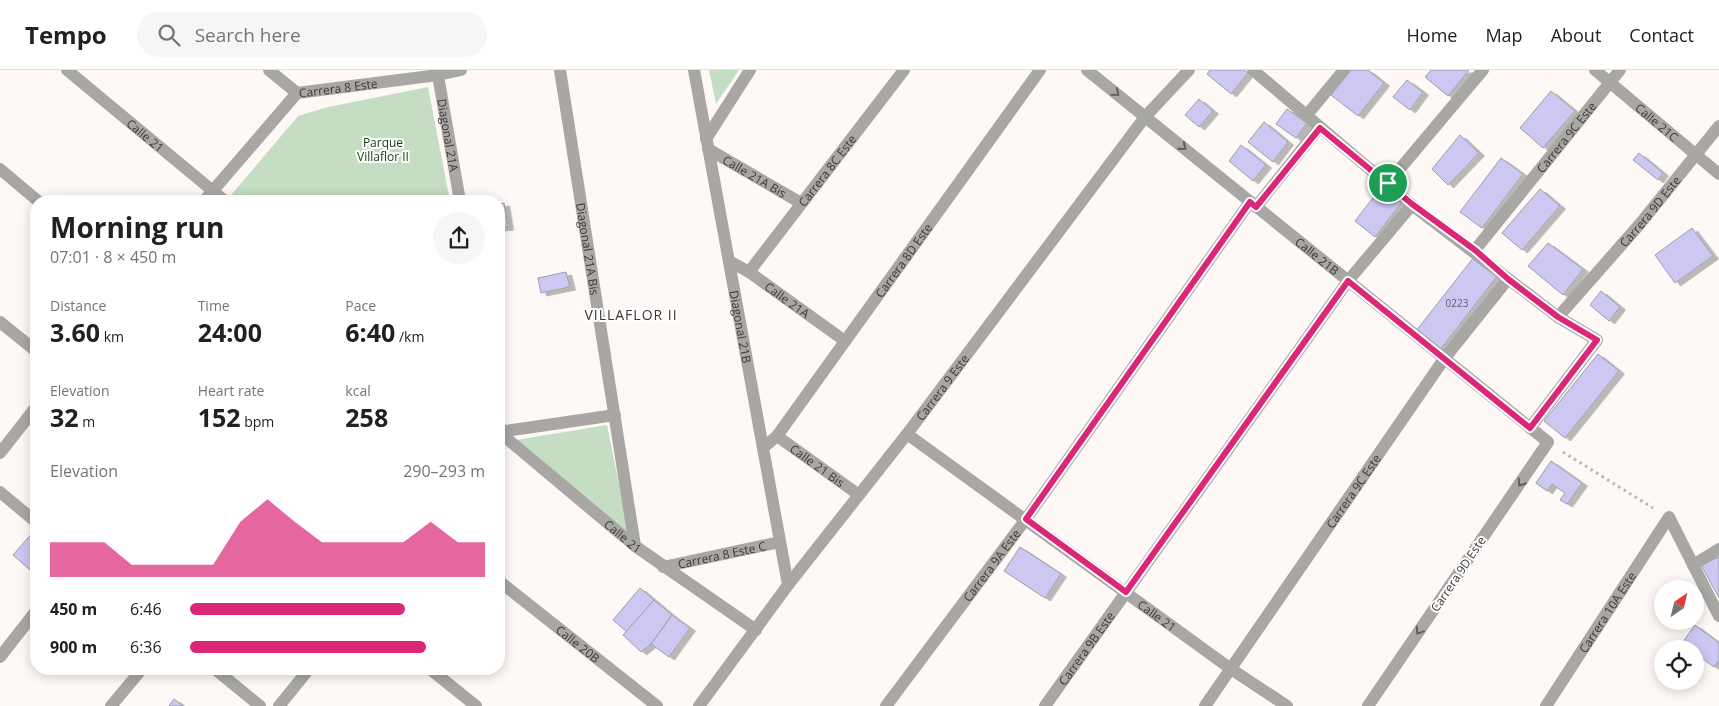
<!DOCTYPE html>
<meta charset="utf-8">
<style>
body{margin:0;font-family:"Open Sans",sans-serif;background:#f6f6f6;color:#202124;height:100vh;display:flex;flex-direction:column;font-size:19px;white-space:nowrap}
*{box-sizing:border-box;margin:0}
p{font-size:16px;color:#757577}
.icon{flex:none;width:28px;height:28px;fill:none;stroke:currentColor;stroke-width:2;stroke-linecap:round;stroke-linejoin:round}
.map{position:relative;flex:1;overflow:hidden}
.details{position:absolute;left:30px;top:125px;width:475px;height:480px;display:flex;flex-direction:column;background:#fff;border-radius:20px;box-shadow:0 2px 12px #0003}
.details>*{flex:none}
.needle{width:32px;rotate:35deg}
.buttons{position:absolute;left:1654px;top:510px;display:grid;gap:10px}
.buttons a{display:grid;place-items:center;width:50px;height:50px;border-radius:50%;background:#fff;box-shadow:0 2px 12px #0003;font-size:25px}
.pin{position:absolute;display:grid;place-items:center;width:42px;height:42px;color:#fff;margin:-21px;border:2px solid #fff;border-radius:50%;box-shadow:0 1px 5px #0007}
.round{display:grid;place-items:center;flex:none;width:52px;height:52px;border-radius:26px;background:#f6f6f6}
.overview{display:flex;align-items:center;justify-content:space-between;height:85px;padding:0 20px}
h1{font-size:28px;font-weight:700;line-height:38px}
.metrics{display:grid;grid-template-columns:repeat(3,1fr);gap:8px;height:85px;padding:5px 20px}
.metrics div{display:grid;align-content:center}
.metrics b{font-size:25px;font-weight:700}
.metrics small{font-size:14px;font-weight:400}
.metrics p{font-size:14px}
.chart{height:140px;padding:10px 20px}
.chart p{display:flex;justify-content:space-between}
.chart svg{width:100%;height:90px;margin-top:5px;fill:#db2777;opacity:.7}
ul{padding:0 20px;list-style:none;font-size:16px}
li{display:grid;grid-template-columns:80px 60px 1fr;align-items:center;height:38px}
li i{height:12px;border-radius:6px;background:#db2777}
header{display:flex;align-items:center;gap:30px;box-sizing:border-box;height:70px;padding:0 25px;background:#fff;border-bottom:1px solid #e0e0e0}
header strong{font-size:24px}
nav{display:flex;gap:28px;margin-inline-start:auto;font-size:18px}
.search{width:350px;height:45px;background:#f6f6f6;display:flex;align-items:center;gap:12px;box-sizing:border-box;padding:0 18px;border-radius:28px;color:#757577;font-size:19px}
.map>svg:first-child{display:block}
.green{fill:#c5ddc3}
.building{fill:#ccc8f2;stroke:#9e9da6;filter:url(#shadow)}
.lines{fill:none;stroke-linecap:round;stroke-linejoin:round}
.path{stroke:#bab5b3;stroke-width:3;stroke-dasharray:2.5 4;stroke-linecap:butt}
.minor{stroke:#a9a7a3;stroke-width:12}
.oneway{stroke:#625f5c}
.route-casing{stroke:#fff;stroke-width:10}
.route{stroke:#db2777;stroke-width:6}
.labels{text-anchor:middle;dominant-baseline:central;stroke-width:4;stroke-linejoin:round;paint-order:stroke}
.number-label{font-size:10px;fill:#605c65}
.street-label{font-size:12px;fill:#3c3836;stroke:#fff}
.park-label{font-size:12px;fill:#0e3a0b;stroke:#fff}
.neighbourhood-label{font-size:14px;letter-spacing:1px;fill:#3c3836;stroke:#fff}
</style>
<header>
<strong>Tempo</strong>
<div class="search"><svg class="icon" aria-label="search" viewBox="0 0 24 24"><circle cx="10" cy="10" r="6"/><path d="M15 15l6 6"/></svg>Search here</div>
<nav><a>Home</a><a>Map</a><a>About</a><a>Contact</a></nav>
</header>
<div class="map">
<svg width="1719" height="636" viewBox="0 0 1719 636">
<defs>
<filter id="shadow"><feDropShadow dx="5.5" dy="3" stdDeviation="0" flood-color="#0004"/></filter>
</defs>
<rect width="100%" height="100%" fill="#fef9f7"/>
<g class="green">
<polygon points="709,0 739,0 716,34"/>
<polygon points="428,17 450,131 233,131 231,125 298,46 328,37"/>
<polygon points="607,355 630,468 516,370"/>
</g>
<g class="building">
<polygon points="1210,0 1244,0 1248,3 1231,24 1207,4"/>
<polygon points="1351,0 1368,0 1384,13 1358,46 1331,25"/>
<polygon points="1431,0 1469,0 1448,26 1425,7"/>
<polygon points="1407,10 1423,22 1410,40 1393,27"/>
<polygon points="1551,21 1575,41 1543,78 1520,58"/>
<polygon points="1199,29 1213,41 1199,57 1185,45"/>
<polygon points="1287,39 1307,53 1296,68 1276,54"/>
<polygon points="1264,52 1288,72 1273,92 1248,72"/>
<polygon points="1460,65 1479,83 1448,115 1432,99"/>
<polygon points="1241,75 1266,95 1253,111 1229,91"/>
<polygon points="1639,83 1663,103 1658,110 1633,90"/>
<polygon points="1501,88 1523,104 1482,158 1460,142"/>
<polygon points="1383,115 1403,131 1375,167 1355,151"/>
<polygon points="1540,119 1560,136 1522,180 1502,163"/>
<polygon points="504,133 508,157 499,158 499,134"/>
<polygon points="1692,158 1713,186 1675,213 1655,185"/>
<polygon points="1548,173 1583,199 1563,225 1528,196"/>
<polygon points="1474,187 1498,205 1440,280 1416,261"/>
<polygon points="566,202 570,217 541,223 538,208"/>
<polygon points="1601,221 1620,237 1609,251 1590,235"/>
<polygon points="1598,284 1619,301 1565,368 1544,351"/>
<polygon points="1551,391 1582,413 1567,434 1560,430 1565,423 1552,414 1547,421 1536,413"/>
<polygon points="34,461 36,462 36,505 13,485"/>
<polygon points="1020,477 1061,504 1045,528 1004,501"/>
<polygon points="1719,487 1719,528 1701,495"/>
<polygon points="640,518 654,530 627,562 613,550"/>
<polygon points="654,530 672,545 651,574 641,582 623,565"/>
<polygon points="672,545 690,558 669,587 651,574"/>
<polygon points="1695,555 1719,573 1719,590 1714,597 1695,583 1695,579 1690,579 1682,573"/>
<polygon points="174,629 183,636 169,636"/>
</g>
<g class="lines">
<polyline class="path" points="1563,382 1653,438"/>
<g class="minor">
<path id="s1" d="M67,0L225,131"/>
<polyline points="269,0 297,23"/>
<path id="s2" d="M437,0L460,131"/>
<path id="s3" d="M560,0L635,476"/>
<path id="s4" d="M694,0L788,515"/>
<path id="s5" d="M1087,0L1548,372L1368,636"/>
<polyline points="1253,0 1412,135 1558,247 1597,270 1530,358"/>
<path id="s6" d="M1595,0L1719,104"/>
<polyline points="1306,46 1344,0"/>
<polyline points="706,69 750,0"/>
<path id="s7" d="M708,79L801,133"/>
<polyline points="0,99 38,131"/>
<polyline points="1388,113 1483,0"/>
<path id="s8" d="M204,131L297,23L438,5L461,0"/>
<polyline points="1256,137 1319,58"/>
<path id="s9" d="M1475,180L1620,0"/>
<path id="s10" d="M729,191L749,202L845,271"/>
<path id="s11" d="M749,202L904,0"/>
<path id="s12" d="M1558,247L1639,155L1719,56"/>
<polyline points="0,252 36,281"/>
<path id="s13" d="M499,362L635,476L756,560"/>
<polyline points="499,362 615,345"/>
<path id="s14" d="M907,364L1231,599L1287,636"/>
<path id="s15" d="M777,366L859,425"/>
<path id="s16" d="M763,378L777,366L1040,0"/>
<polyline points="0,383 36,337"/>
<polyline points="0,422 36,452"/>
<polyline points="1693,495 1719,479"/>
<path id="s17" d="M663,497L780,472"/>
<path id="s18" d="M499,511L657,636"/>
<polyline points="0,587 36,541"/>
<polyline points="215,599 260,636"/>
<polyline points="430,599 476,636"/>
<polyline points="111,636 142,599"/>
<polyline points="279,636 309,599"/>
<path id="s19" d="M699,636L788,515L907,364L1145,47L1189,0"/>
<path id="s20" d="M886,636L1026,449L1250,132"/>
<path id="s21" d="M1045,636L1348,211L1412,135"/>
<path id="s22" d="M1205,636L1444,289L1508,209"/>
<path id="s23" d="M1546,636L1669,447L1719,546"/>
</g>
</g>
<defs><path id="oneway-chevron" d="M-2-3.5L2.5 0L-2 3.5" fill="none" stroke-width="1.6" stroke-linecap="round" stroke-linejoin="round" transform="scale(1.25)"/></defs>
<g class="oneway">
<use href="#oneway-chevron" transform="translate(1116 23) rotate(39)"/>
<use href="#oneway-chevron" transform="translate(1183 77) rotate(39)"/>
<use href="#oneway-chevron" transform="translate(1521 413) rotate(124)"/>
<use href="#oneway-chevron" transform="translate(1419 561) rotate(124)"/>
</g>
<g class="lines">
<g class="route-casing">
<polygon id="route" points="1320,58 1412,134 1475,180 1508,209 1558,247 1597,270 1530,358 1348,211 1126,522 1026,449 1250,132 1256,137"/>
</g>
<use href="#route" class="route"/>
</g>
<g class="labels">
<g class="number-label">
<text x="1457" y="233">0223</text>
</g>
<g class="street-label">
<text stroke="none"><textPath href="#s8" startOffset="184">Carrera 8 Este</textPath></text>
<text stroke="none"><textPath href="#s6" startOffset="81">Calle 21C</textPath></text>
<text stroke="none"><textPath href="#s1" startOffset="102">Calle 21</textPath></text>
<text stroke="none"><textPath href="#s2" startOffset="66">Diagonal 21A</textPath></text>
<text stroke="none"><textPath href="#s9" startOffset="145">Carrera 9C Este</textPath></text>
<text stroke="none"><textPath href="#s11" startOffset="128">Carrera 8C Este</textPath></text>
<text stroke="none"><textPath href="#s7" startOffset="54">Calle 21A Bis</textPath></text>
<text stroke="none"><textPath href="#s12" startOffset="140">Carrera 9D Este</textPath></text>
<text stroke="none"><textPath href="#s3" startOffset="181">Diagonal 21A Bis</textPath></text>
<text stroke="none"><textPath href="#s5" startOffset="296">Calle 21B</textPath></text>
<text stroke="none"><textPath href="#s16" startOffset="235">Carrera 8D Este</textPath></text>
<text stroke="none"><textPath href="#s10" startOffset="70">Calle 21A</textPath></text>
<text stroke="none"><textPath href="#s4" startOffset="261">Diagonal 21B</textPath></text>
<text stroke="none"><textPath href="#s19" startOffset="401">Carrera 9 Este</textPath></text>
<text stroke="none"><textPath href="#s15" startOffset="50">Calle 21 Bis</textPath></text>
<text stroke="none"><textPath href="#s22" startOffset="261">Carrera 9C Este</textPath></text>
<text stroke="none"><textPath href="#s13" startOffset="162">Calle 21</textPath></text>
<text stroke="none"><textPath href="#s17" startOffset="60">Carrera 8 Este C</textPath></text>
<text stroke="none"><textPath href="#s20" startOffset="176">Carrera 9A Este</textPath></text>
<text transform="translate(1458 504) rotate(-56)">Carrera 9D Este</text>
<text stroke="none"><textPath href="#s23" startOffset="112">Carrera 10A Este</textPath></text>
<text stroke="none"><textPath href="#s14" startOffset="309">Calle 21</textPath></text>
<text stroke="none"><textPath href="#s18" startOffset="101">Calle 20B</textPath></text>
<text stroke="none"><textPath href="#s21" startOffset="71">Carrera 9B Este</textPath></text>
</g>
<g class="park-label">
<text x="383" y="72">Parque<tspan x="383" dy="14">Villaflor II</tspan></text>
</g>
<g class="neighbourhood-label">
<text x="631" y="244">VILLAFLOR II</text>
</g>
</g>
</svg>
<div class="buttons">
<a><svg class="needle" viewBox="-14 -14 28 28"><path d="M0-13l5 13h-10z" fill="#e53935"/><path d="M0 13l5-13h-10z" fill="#757577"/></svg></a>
<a><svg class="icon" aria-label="locate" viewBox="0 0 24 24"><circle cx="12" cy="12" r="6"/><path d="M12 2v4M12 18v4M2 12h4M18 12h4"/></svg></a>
</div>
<div class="pin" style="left:1388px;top:113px;background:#1e9e55"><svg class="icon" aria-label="arrive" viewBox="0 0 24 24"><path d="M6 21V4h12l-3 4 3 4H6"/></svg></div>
<section class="details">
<div class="overview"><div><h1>Morning run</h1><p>07:01 · 8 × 450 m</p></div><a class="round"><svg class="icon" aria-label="share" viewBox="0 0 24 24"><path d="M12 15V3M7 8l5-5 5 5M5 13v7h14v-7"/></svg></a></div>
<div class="metrics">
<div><p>Distance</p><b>3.60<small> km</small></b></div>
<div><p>Time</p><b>24:00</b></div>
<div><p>Pace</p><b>6:40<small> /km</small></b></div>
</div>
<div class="metrics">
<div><p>Elevation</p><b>32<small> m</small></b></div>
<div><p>Heart rate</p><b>152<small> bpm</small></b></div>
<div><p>kcal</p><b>258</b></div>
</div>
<div class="chart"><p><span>Elevation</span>290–293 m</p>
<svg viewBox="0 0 160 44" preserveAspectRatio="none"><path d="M0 44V27L10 27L20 27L30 38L40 38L50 38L60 38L70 17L80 6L90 17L100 27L110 27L120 27L130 27L140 17L150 27L160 27V44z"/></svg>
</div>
<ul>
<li><b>450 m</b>6:46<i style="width:73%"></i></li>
<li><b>900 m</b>6:36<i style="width:80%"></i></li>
</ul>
</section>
</div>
